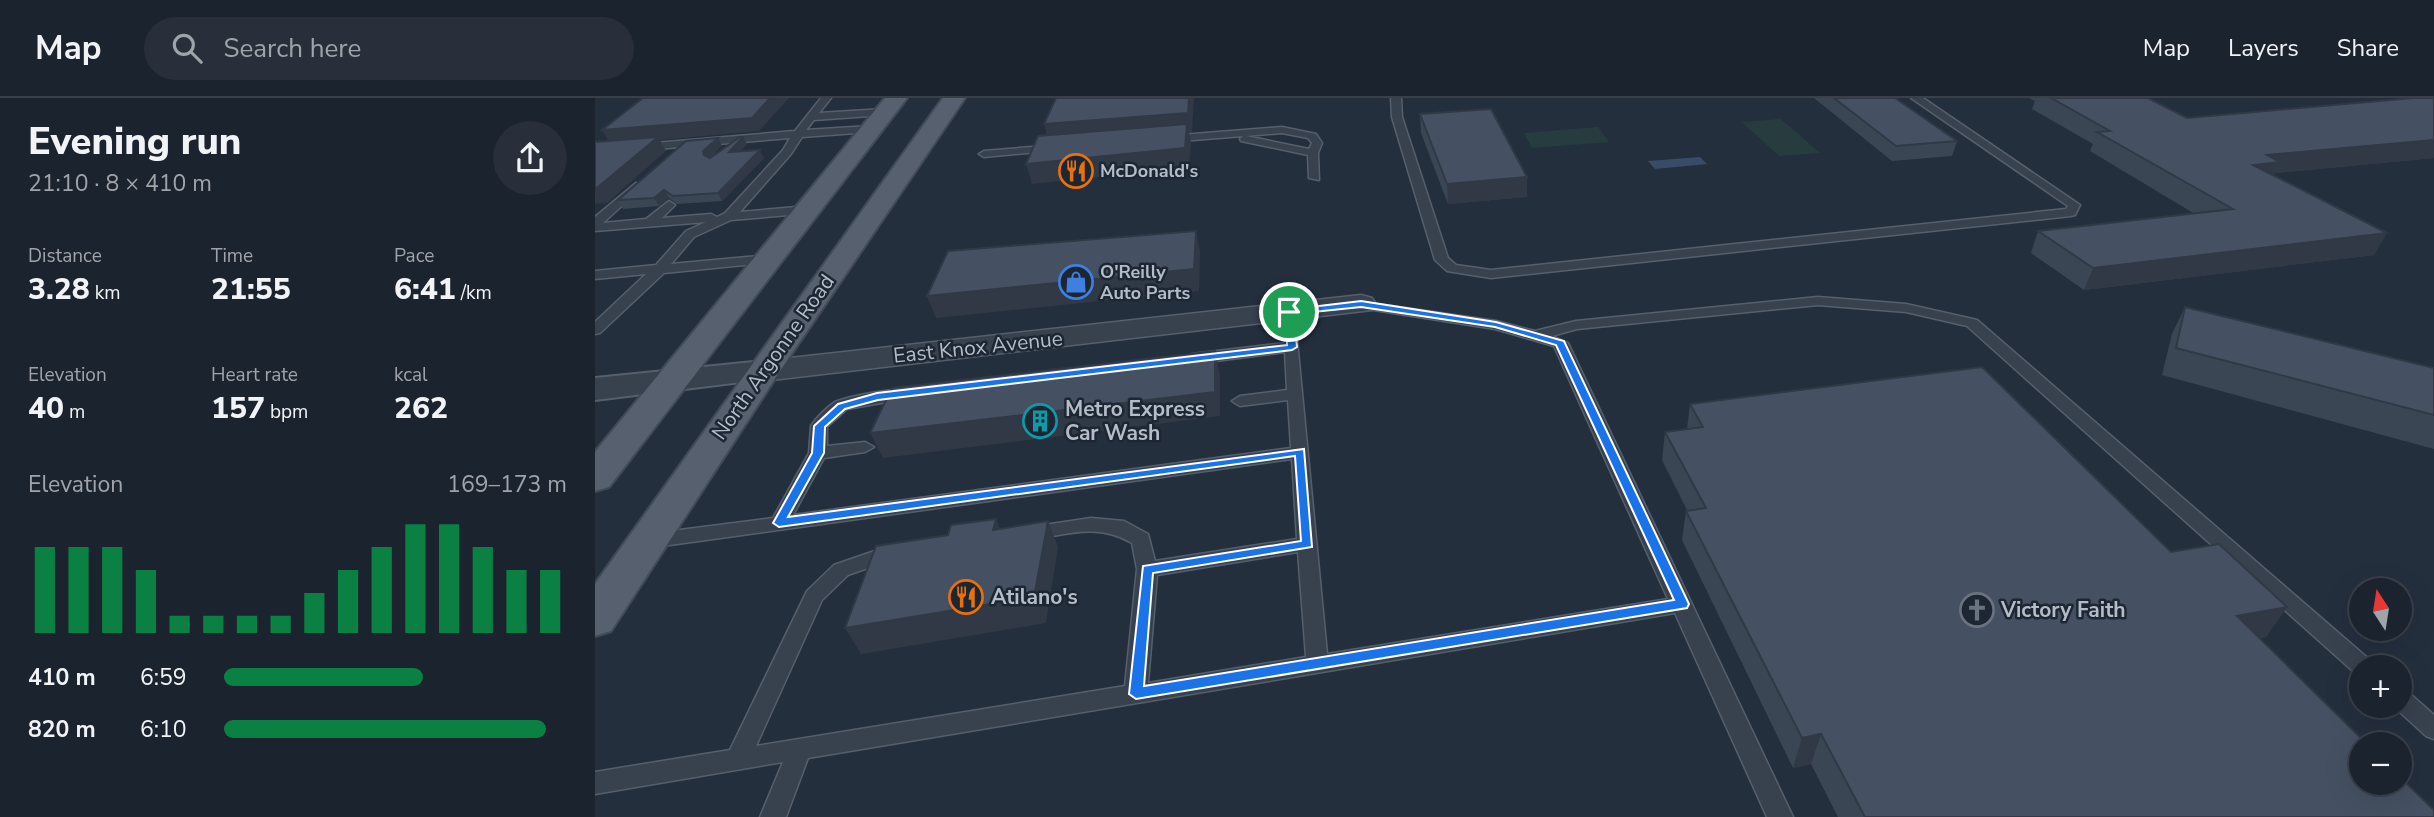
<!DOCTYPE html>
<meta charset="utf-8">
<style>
body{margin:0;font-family:"Nunito Sans",sans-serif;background:#282f3a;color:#f1f3f6;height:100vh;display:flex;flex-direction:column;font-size:26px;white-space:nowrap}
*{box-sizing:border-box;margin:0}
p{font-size:23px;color:#a0a4aa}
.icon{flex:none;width:38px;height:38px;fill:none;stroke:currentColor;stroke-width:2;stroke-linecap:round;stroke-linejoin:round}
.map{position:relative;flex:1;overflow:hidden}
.panel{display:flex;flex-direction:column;background:#1b232e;width:595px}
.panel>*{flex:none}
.needle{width:46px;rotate:348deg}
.controls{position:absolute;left:1754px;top:480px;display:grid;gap:14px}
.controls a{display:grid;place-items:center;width:63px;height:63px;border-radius:50%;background:#1b232e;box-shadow:0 7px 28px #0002,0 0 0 2px #39404a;font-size:35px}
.pin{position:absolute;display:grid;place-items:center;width:60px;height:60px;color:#fff;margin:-30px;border:4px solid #fff;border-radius:50%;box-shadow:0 2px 7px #0007}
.round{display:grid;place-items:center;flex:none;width:74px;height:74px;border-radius:37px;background:#282f3a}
.overview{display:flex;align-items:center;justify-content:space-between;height:119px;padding:0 28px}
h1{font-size:38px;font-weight:800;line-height:52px}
.stats{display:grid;grid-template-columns:repeat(3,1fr);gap:10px;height:119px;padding:7px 28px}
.stats div{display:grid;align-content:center}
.stats b{font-size:30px;font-weight:800}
.stats small{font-size:19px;font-weight:400}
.stats p{font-size:19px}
.chart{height:196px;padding:14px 28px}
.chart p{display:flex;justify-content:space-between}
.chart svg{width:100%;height:126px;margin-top:7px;stroke:#0b8043;stroke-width:6}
ul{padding:0 28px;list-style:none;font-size:23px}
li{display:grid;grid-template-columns:112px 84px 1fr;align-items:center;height:52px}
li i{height:18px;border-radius:9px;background:#0b8043}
header{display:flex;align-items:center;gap:42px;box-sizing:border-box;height:98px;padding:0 35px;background:#1b232e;border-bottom:2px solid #39404a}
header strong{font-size:33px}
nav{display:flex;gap:38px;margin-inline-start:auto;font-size:24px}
.search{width:490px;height:63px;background:#282f3a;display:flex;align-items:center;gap:18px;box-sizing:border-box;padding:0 24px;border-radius:38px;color:#a0a4aa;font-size:26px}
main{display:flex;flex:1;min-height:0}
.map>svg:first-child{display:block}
.green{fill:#263c3f}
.water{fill:#394c67}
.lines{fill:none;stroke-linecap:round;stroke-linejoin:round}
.service-casing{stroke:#565f6c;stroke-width:3}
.minor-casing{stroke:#565f6c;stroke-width:3}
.tertiary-casing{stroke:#565f6c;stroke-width:4}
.primary-casing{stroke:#414a57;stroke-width:4}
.service{fill:#38414e;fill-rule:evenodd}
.minor{fill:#38414e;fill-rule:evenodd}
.tertiary{fill:#38414e;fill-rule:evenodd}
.primary{fill:#56606e;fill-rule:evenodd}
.wall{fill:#3b4654}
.shaded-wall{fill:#303945}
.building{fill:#455162;stroke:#303945;stroke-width:2}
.route{fill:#1a73e8;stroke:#fff;stroke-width:2;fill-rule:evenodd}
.labels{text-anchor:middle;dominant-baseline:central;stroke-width:5;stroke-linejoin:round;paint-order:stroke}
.far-poi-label{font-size:18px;font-weight:bold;fill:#b4bcc9;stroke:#1d2633;text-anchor:start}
.street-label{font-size:21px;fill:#b4bcc9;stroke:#1d2633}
.poi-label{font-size:21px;font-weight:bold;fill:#b4bcc9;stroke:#1d2633;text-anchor:start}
</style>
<header>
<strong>Map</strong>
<div class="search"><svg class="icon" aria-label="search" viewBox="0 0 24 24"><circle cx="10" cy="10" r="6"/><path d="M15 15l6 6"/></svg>Search here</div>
<nav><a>Map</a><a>Layers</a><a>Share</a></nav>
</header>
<main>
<section class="panel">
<div class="overview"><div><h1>Evening run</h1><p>21:10 · 8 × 410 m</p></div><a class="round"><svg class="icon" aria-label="share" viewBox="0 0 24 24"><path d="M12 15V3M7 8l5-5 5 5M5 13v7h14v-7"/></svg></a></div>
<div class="stats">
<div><p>Distance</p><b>3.28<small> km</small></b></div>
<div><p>Time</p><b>21:55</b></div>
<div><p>Pace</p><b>6:41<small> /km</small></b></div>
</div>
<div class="stats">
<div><p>Elevation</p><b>40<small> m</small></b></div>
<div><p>Heart rate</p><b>157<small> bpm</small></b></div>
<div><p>kcal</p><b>262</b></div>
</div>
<div class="chart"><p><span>Elevation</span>169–173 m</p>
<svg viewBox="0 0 160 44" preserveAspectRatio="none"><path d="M5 44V14M15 44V14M25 44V14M35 44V22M45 44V38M55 44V38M65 44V38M75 44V38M85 44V30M95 44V22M105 44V14M115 44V6M125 44V6M135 44V14M145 44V22M155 44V22"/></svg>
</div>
<ul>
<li><b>410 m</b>6:59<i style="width:58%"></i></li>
<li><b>820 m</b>6:10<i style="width:94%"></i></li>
</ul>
</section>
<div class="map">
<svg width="1839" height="719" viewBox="0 0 1839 719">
<rect width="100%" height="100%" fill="#242f3e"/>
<g class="green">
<polygon points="1186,21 1225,55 1184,58 1147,24"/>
<polygon points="1003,29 1014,44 937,50 929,35"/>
</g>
<polygon class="water" points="1105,59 1112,66 1060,71 1053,63"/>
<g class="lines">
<g class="service-casing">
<g id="service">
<polygon points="226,0 236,0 224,15 289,11 294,14 289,17 219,22 211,32 275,28 280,31 275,34 207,39 196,56 145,114 213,108 217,109 217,115 136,122 99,139 76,166 174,157 179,158 179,164 69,175 5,235 0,236 0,224 51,176 0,181 0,173 61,167 91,133 111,124 0,133 0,119 41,85 47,89 45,91 8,125 51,121 74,103 80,107 67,120 116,116 122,119 130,115 188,52 195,40 0,56 0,50 200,33"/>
<polygon points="796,0 806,0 807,19 853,160 861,167 896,172 1471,111 1473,108 1316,0 1328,0 1485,107 1480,117 1476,118 896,180 852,173 840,162 797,19"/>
<path d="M687,29L721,36L727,45L723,55L724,82L714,80L713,57L646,43L645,41L648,38L573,44L568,41L573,38ZM687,35L713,40L717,45L714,51L651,38Z"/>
<polygon points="461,47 466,50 465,52 389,59 384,56 389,53"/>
<path d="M1223,199L1311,206L1382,222L1776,563L1779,569H1766V577L1760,575L1372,228L1311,214L1223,207L982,231L957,238L973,245L1198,719H1172L1080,515L213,660L191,719H165L188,664L0,696V674L135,652L212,493L239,467L297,447L304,449L307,454L304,459L253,477L227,502L161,648L530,588L542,471L537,445C502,425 474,436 436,442L429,440L426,435L429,430L496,420L529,423L553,436L560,463L702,441L697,361L53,450L46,448L43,443L46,438L53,436L178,420L214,355L216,328C221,320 232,309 240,304C254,298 313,286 323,295L315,300L252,311L232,329V348L270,344L279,349L270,354L229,360L198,417L696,350L693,302L645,308L637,303L645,298L692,292L690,254L597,266L589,261L597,256L689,245L687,214L689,211H699L732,556L1073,501L959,248L900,231L766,210L759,206L761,203L901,223L940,233L981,223ZM703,454L711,559L553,585L562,477Z"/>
<polygon points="1804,591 1812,593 1839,617 1839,641 1831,638 1797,607 1804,607"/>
</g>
</g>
<g class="minor-casing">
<polygon id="minor" points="766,197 777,200 781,206 777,212 168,283 156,280 152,273 156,266 168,263"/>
</g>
<g class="tertiary-casing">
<polygon id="tertiary" points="168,263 180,266 185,273 180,280 0,302 0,280"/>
</g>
<g class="primary-casing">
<g id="primary">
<polygon points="290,0 312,0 14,389 0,393 0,354"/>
<polygon points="348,0 370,0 185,273 16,533 0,538 0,486"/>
</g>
</g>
<use href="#service" class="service"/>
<use href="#minor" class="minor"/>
<use href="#tertiary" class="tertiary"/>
<use href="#primary" class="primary"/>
</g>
<g class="wall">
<polygon points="1219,0 1300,0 1362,43 1357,58 1297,63"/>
<polygon points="1434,0 1553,0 1592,20 1839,0 1839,60 1680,75 1679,77 1779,157 1489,192 1436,155 1443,133 1600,116 1495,53 1498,46 1437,11 1440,3"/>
<polygon points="825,16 932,79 932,99 853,106 826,35"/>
<polygon points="152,46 146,53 169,60 127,103 82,106 74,100 64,108 28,111 23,102 127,48 114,60 115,60"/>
<polygon points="1590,209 1839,270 1839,351 1567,277 1577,236"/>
<polygon points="1095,306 1576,454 1692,509 1671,539 1664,540 1839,719 1243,719 1216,666 1198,670 1087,442 1091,413 1092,412 1067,362 1070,334 1092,331"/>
</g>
<g class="shaded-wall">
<polygon points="175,0 194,0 164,33 65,42 71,53 12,105 0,106 0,90 15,46 7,32"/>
<polygon points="594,0 599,0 597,34 594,34 596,45 594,70 437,86 431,66 454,45 449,26"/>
<polygon points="148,39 152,46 138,62 134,54"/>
<polygon points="123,40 127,48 112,61 109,57 108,53"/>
<polygon points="1839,42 1839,60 1680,75 1676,84 1658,67 1672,57"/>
<polygon points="165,52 169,60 127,103 123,95"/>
<polygon points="932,79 932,99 853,106 852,86"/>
<polygon points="69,92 74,100 64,108 59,100"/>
<polygon points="601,133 605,154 604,193 341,220 332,198"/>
<polygon points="1792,135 1779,157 1489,192 1498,170"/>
<polygon points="620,253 625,277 625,318 288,360 275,335"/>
<polygon points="401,421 412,447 398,432"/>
<polygon points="453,423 463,449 451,525 266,556 250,530"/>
<polygon points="1692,509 1671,539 1621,548 1642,518"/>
<polygon points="1226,636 1216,666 1198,670 1207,640"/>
</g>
<g class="building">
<polygon points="48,0 175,0 157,20 7,32"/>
<polygon points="461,0 594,0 593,15 449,26"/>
<polygon points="1239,0 1300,0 1362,43 1301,48"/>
<polygon points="1456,0 1553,0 1592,20 1818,0 1839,0 1839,42 1672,57 1685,64 1658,67 1792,135 1498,170 1443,133 1638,111 1502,34 1515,33"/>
<polygon points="896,11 932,79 852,86 825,16"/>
<polygon points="592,26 590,50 431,66 443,38"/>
<polygon points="63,39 3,89 0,90 0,44"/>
<polygon points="145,39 148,39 134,54 165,52 123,95 78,98 69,92 59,100 23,102 91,43 123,40 108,53 109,57 115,60"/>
<polygon points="601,133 599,171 332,198 353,153"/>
<polygon points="1590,209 1839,270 1839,317 1581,250"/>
<polygon points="620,253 620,294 275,335 297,290"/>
<polygon points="1387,269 1576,454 1624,446 1692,509 1642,518 1772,646 1766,646 1766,684 1804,684 1804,678 1839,712 1839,719 1270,719 1226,636 1207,640 1091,413 1111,410 1070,334 1108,329 1095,306"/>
<polygon points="401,421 398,432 453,423 439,499 250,530 281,448 353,437 356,427"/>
</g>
<path class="route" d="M766,203L901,224L969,243L1094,506L1092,510L541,601L534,596L548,468L706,443L700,358L184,429L178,425L217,355L219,328L243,306L282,295L692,247L691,212ZM766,209L900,229L961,247L1079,502L549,588L558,475L717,449L709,351L193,419L229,355L230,329L250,311L283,302L697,252L702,249L699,216Z"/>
<defs>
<g id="restaurant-ring" transform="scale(1.75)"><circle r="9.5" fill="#1d2633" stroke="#e8710a" stroke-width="1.5"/><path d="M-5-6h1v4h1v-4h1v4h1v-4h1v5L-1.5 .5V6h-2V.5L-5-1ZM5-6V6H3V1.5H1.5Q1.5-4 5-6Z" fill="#e8710a"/></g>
<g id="shop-ring" transform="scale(1.75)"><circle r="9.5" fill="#1d2633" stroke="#3f7fe0" stroke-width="1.5"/><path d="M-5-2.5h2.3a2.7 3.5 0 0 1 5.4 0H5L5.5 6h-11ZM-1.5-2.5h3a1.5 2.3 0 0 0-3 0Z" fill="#3f7fe0"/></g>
<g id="building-ring" transform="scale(1.75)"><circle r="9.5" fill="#1d2633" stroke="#0f9aa8" stroke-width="1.5"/><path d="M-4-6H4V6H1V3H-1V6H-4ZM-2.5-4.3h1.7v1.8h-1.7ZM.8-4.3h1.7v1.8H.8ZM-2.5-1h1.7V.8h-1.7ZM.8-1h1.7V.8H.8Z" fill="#0f9aa8"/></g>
<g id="church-ring" transform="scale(1.75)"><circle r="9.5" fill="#1d2633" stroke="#6b7280" stroke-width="1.5"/><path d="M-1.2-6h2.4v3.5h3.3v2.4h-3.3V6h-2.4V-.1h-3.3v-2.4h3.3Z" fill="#6b7280"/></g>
</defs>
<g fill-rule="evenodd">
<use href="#restaurant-ring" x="481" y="73"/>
<use href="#shop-ring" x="481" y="184"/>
<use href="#building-ring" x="445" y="323"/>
<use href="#restaurant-ring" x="371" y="499"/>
<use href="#church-ring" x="1382" y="512"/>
</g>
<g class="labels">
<g class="far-poi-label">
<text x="505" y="73">McDonald's</text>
<text x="505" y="174">O'Reilly<tspan x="505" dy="21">Auto Parts</tspan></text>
</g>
<g class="street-label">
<text transform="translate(383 249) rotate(-6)">East Knox Avenue</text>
<text transform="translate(178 259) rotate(-55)">North Argonne Road</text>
</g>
<g class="poi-label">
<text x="470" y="311">Metro Express<tspan x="470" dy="24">Car Wash</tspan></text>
<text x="396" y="499">Atilano's</text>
<text x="1406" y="512">Victory Faith</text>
</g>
</g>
</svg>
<div class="controls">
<a><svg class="needle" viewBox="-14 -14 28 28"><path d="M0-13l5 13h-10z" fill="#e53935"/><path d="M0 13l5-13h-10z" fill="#a0a4aa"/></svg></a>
<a>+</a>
<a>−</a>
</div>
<div class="pin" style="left:694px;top:214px;background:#1e9e55"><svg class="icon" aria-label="arrive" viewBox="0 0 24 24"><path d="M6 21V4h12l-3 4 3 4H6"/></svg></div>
</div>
</main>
